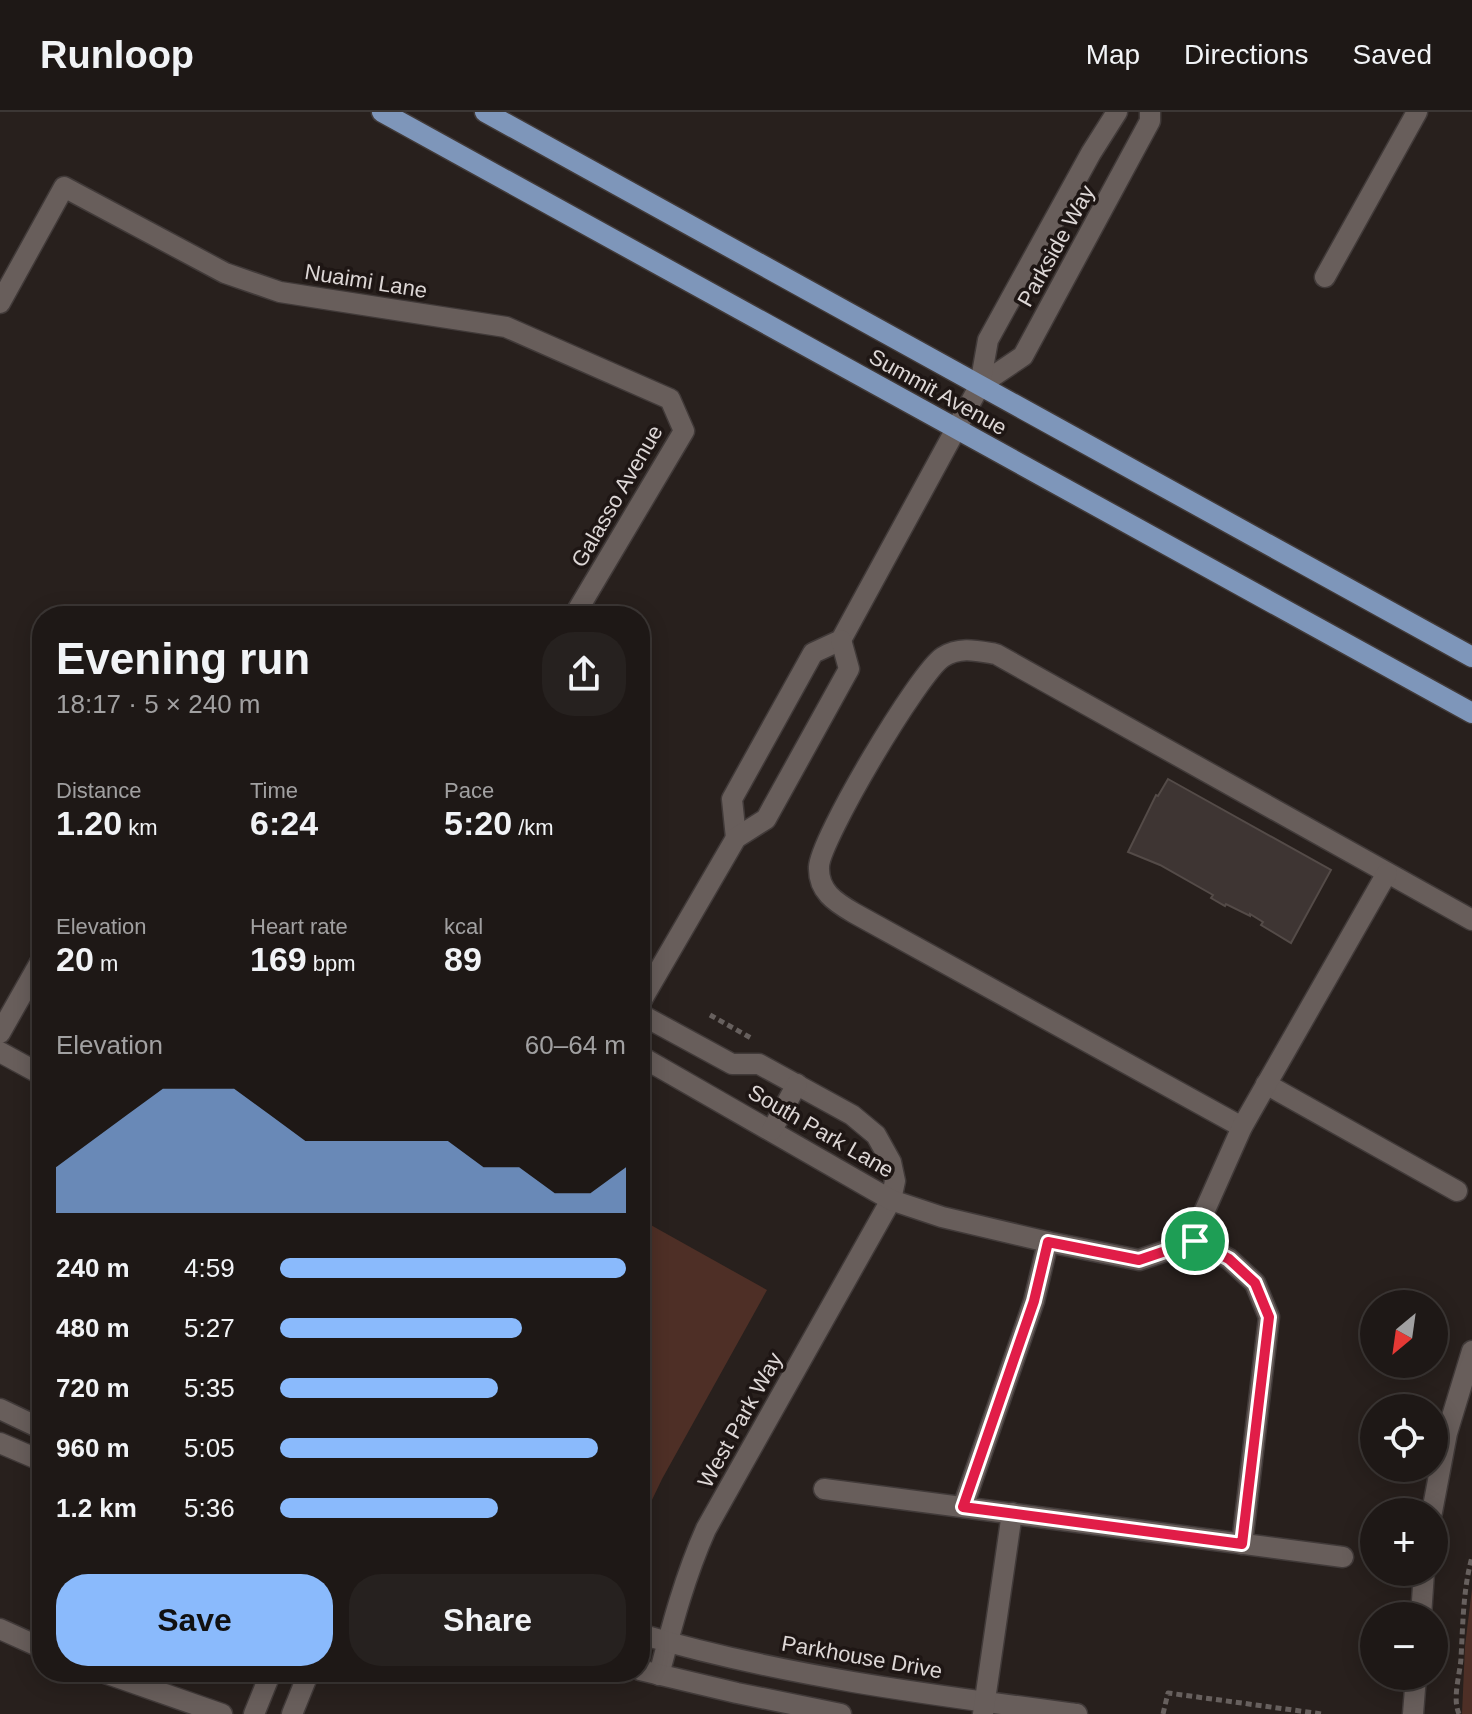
<!DOCTYPE html>
<meta charset="utf-8">
<style>
body{margin:0;font-family:Arial,sans-serif;background:#26211f;color:#f1f3f6;height:100vh;display:flex;flex-direction:column;font-size:30px;white-space:nowrap}
*{box-sizing:border-box;margin:0}
p{font-size:26px;color:#a1a0a1}
.icon{flex:none;width:44px;height:44px;fill:none;stroke:currentColor;stroke-width:2;stroke-linecap:round;stroke-linejoin:round}
.map{position:relative;flex:1;overflow:hidden}
.side{position:absolute;left:32px;top:494px;width:618px;height:1076px;display:flex;flex-direction:column;background:#1e1816;border-radius:32px;box-shadow:0 4px 20px #0003,0 0 0 2px #3c3735}
.side>*{flex:none}
.needle{width:52px;rotate:209deg}
.controls{position:absolute;left:1360px;top:1178px;display:grid;gap:16px}
.controls a{display:grid;place-items:center;width:88px;height:88px;border-radius:50%;background:#1e1816;box-shadow:0 4px 20px #0003,0 0 0 2px #3c3735;font-size:40px}
.pin{position:absolute;display:grid;place-items:center;width:68px;height:68px;color:#fff;margin:-34px;border:4px solid #fff;border-radius:50%;box-shadow:0 2px 8px #0007}
.round{display:grid;place-items:center;flex:none;width:84px;height:84px;border-radius:32px;background:#26211f}
.overview{display:flex;align-items:center;justify-content:space-between;height:136px;padding:0 24px}
h1{font-size:44px;font-weight:800;line-height:60px}
.metrics{display:grid;grid-template-columns:repeat(3,1fr);gap:12px;height:136px;padding:8px 24px}
.metrics div{display:grid;align-content:center}
.metrics b{font-size:34px;font-weight:800}
.metrics small{font-size:22px;font-weight:400}
.metrics p{font-size:22px}
.chart{height:224px;padding:16px 24px}
.chart p{display:flex;justify-content:space-between}
.chart svg{width:100%;height:144px;margin-top:8px;fill:#8abafc;opacity:.7}
.action{display:flex;gap:16px;margin-top:auto;padding:16px 24px}
.action a{flex:1;height:92px;border-radius:32px;background:#8abafc;color:#111;font-size:32px;font-weight:800;line-height:92px;text-align:center}
.action a+a{background:#26211f;color:#f1f3f6}
ul{padding:0 24px;list-style:none;font-size:26px}
li{display:grid;grid-template-columns:128px 96px 1fr;align-items:center;height:60px}
li i{height:20px;border-radius:10px;background:#8abafc}
header{display:flex;align-items:center;gap:48px;box-sizing:border-box;height:112px;padding:0 40px;background:#1e1816;border-bottom:2px solid #3c3735}
header strong{font-size:38px}
nav{display:flex;gap:44px;margin-inline-start:auto;font-size:28px}
.map>svg:first-child{display:block}
.green{fill:#4e2f26}
.building{fill:#3e3533;stroke:#544b48;stroke-width:2}
.lines{fill:none;stroke-linecap:round;stroke-linejoin:round}
.minor-casing{stroke:#413a39;stroke-width:23}
.major-casing{stroke:#413a39;stroke-width:23}
.path{stroke:#67605e;stroke-width:5;stroke-dasharray:6 4;stroke-linecap:butt}
.minor{stroke:#685e5b;stroke-width:20}
.major{stroke:#7e96ba;stroke-width:20}
.route-casing{stroke:#fff;stroke-width:16}
.route{stroke:#e11d48;stroke-width:10}
.labels{text-anchor:middle;dominant-baseline:central;stroke-width:7;stroke-linejoin:round;paint-order:stroke}
.street-label{font-size:22px;fill:#ddd7d6;stroke:#1e1614}
</style>
<header>
<strong>Runloop</strong>
<nav><a>Map</a><a>Directions</a><a>Saved</a></nav>
</header>
<div class="map">
<svg width="1472" height="1602" viewBox="0 0 1472 1602">
<rect width="100%" height="100%" fill="#28201d"/>
<g class="green">
<polygon points="640,1107 767,1178 662,1367 640,1413"/>
<polygon points="1472,1477 1472,1602 1462,1602 1465,1534"/>
</g>
<polygon class="building" points="1168,667 1331,758 1291,831 1261,813 1263,810 1250,802 1250,804 1226,792 1225,794 1211,786 1213,783 1160,753 1128,740 1156,683 1158,684"/>
<g class="lines">
<g class="minor-casing">
<g id="minor">
<polyline points="1325,165 1417,0"/>
<polyline points="0,191 64,75 225,161 280,180 506,215 670,287 684,319 574,504"/>
<polyline points="980,273 1023,244 1150,9 1150,0"/>
<polyline points="736,726 732,687 813,541 841,528 980,273 988,228 1091,41 1117,0"/>
<polyline points="640,891 736,726 766,707 849,557 841,528"/>
<path d="M640,902L732,952H759L852,1003L876,1023L891,1050L895,1069L891,1088L706,1417C685,1464 672,1513 659,1563"/>
<polyline points="0,921 42,847"/>
<polyline points="0,940 42,963"/>
<polyline points="640,944 891,1088 942,1105 1048,1130 1139,1148 1195,1129 1229,1147 1255,1171 1269,1205 1242,1432"/>
<polyline points="1266,972 1457,1079"/>
<path d="M1242,1015L854,801C835,790 818,779 819,755C819,729 919,560 943,545C960,534 978,539 996,542L1472,808"/>
<polyline points="772,1018 797,972"/>
<polyline points="1195,1129 1205,1098 1242,1015 1387,761"/>
<polyline points="0,1297 42,1317"/>
<polyline points="0,1331 42,1349"/>
<polyline points="824,1377 1343,1445"/>
<polyline points="963,1395 1034,1189 1048,1130"/>
<polyline points="1432,1400 1447,1321 1472,1239"/>
<polyline points="1421,1504 1424,1460"/>
<polyline points="0,1517 42,1536"/>
<path d="M640,1522C782,1564 931,1583 1077,1602"/>
<polyline points="640,1558 737,1581 841,1602"/>
<polyline points="102,1560 222,1602"/>
<polyline points="254,1602 271,1560"/>
<polyline points="292,1602 309,1560"/>
<polyline points="983,1602 1012,1401"/>
<polyline points="1413,1602 1416,1564"/>
</g>
</g>
<g class="major-casing">
<g id="major">
<polyline points="382,0 1472,601"/>
<polyline points="485,0 1472,545"/>
</g>
</g>
<g class="path">
<polyline points="710,903 751,926"/>
<polyline points="1163,1602 1168,1581 1322,1602"/>
<path d="M1459,1602C1452,1586 1460,1563 1461,1546C1463,1511 1463,1478 1472,1445"/>
</g>
<use href="#minor" class="minor"/>
<use href="#major" class="major"/>
</g>
<g class="lines">
<g class="route-casing">
<polygon id="route" points="1195,1129 1229,1147 1255,1171 1269,1205 1242,1432 963,1395 1034,1189 1048,1130 1139,1148"/>
</g>
<use href="#route" class="route"/>
</g>
<g class="labels">
<g class="street-label">
<text transform="translate(1056 134) rotate(-61)">Parkside Way</text>
<text transform="translate(366 169) rotate(9)">Nuaimi Lane</text>
<text transform="translate(938 280) rotate(29)">Summit Avenue</text>
<text transform="translate(617 384) rotate(-60)">Galasso Avenue</text>
<text transform="translate(821 1019) rotate(30)">South Park Lane</text>
<text transform="translate(740 1308) rotate(-61)">West Park Way</text>
<text transform="translate(862 1545) rotate(10)">Parkhouse Drive</text>
</g>
</g>
</svg>
<div class="controls">
<a><svg class="needle" viewBox="-14 -14 28 28"><path d="M0-13l5 13h-10z" fill="#e53935"/><path d="M0 13l5-13h-10z" fill="#a1a0a1"/></svg></a>
<a><svg class="icon" aria-label="locate" viewBox="0 0 24 24"><circle cx="12" cy="12" r="6"/><path d="M12 2v4M12 18v4M2 12h4M18 12h4"/></svg></a>
<a>+</a>
<a>−</a>
</div>
<div class="pin" style="left:1195px;top:1129px;background:#1e9e55"><svg class="icon" aria-label="arrive" viewBox="0 0 24 24"><path d="M6 21V4h12l-3 4 3 4H6"/></svg></div>
<section class="side">
<div class="overview"><div><h1>Evening run</h1><p>18:17 · 5 × 240 m</p></div><a class="round"><svg class="icon" aria-label="share" viewBox="0 0 24 24"><path d="M12 15V3M7 8l5-5 5 5M5 13v7h14v-7"/></svg></a></div>
<div class="metrics">
<div><p>Distance</p><b>1.20<small> km</small></b></div>
<div><p>Time</p><b>6:24</b></div>
<div><p>Pace</p><b>5:20<small> /km</small></b></div>
</div>
<div class="metrics">
<div><p>Elevation</p><b>20<small> m</small></b></div>
<div><p>Heart rate</p><b>169<small> bpm</small></b></div>
<div><p>kcal</p><b>89</b></div>
</div>
<div class="chart"><p><span>Elevation</span>60–64 m</p>
<svg viewBox="0 0 160 44" preserveAspectRatio="none"><path d="M0 44V30L10 22L20 14L30 6L40 6L50 6L60 14L70 22L80 22L90 22L100 22L110 22L120 30L130 30L140 38L150 38L160 30V44z"/></svg>
</div>
<ul>
<li><b>240 m</b>4:59<i style="width:100%"></i></li>
<li><b>480 m</b>5:27<i style="width:70%"></i></li>
<li><b>720 m</b>5:35<i style="width:63%"></i></li>
<li><b>960 m</b>5:05<i style="width:92%"></i></li>
<li><b>1.2 km</b>5:36<i style="width:63%"></i></li>
</ul>
<div class="action"><a>Save</a><a>Share</a></div>
</section>
</div>
